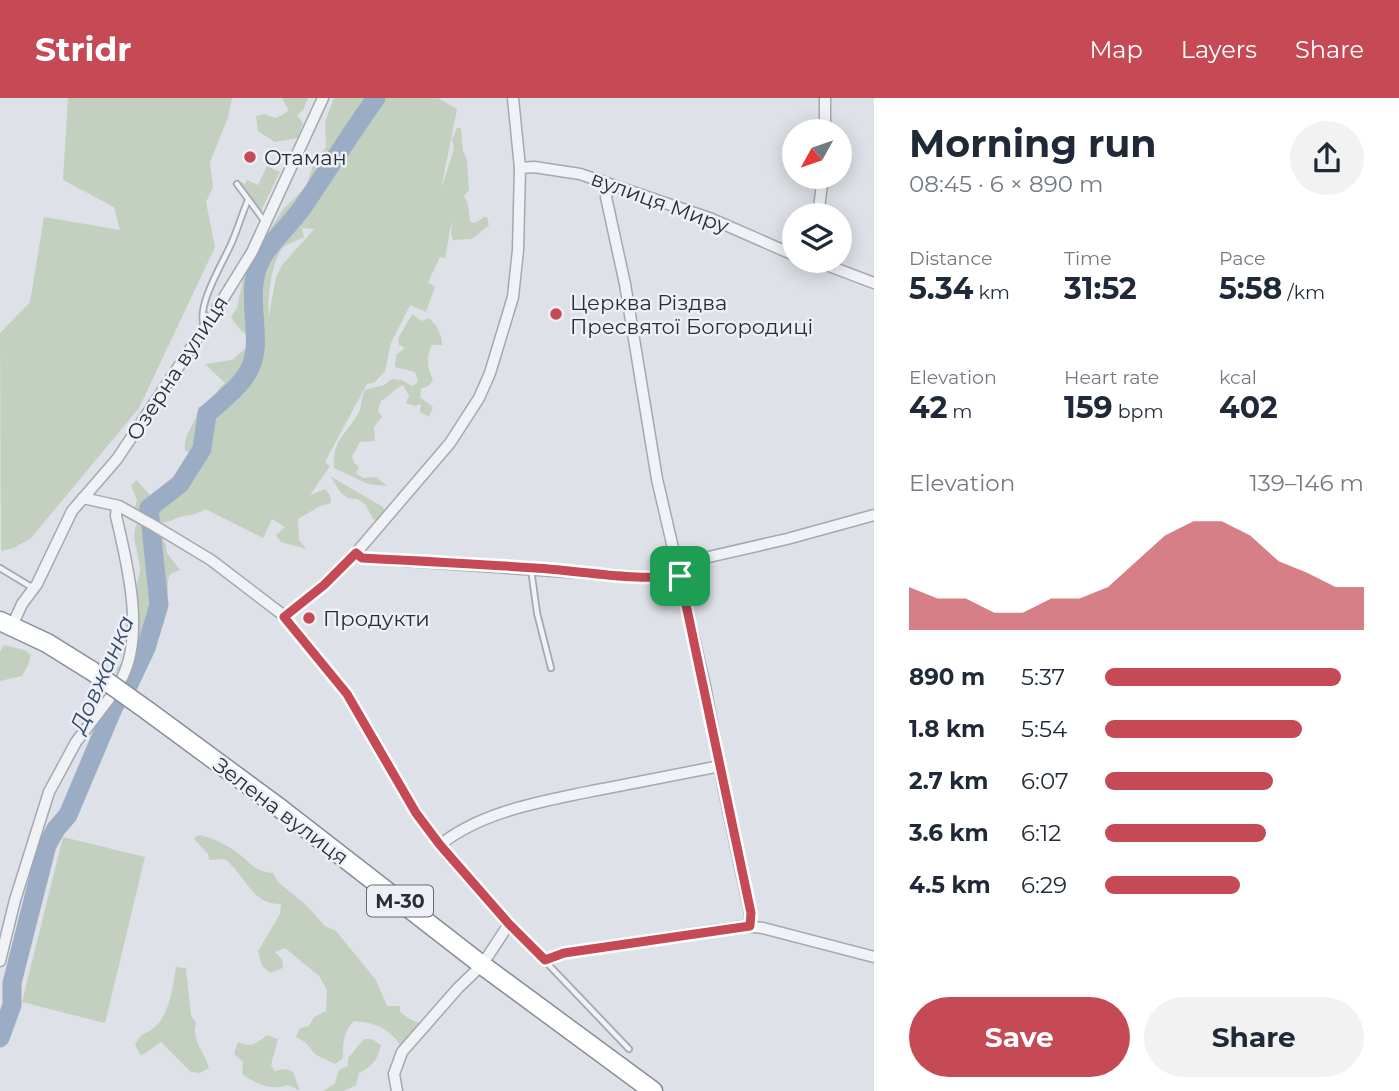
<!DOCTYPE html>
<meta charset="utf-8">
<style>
body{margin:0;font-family:Montserrat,sans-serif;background:#f2f2f3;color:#1f2937;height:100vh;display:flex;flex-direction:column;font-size:26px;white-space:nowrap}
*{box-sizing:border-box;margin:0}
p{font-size:23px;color:#747a83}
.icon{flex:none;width:38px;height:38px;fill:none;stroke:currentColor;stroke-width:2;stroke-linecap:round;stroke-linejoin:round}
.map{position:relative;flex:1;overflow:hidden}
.panel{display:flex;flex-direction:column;background:#fff;width:525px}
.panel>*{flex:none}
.needle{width:46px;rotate:230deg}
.buttons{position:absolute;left:782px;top:21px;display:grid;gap:14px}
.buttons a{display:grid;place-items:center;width:70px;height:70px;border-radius:50%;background:#fff;box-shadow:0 4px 18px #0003;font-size:35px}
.pin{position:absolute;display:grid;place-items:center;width:60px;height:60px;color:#fff;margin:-30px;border-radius:14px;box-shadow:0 4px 10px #0006}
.round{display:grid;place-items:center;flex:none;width:74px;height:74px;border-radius:37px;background:#f2f2f3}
.head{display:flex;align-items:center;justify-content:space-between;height:119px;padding:0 35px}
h1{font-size:38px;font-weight:700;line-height:52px}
.figures{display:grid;grid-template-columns:repeat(3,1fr);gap:10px;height:119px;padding:7px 35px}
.figures div{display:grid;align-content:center}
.figures b{font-size:30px;font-weight:700}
.figures small{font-size:19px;font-weight:400}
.figures p{font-size:19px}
.chart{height:196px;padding:14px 35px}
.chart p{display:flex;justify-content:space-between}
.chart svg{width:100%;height:126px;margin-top:7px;fill:#c54a55;opacity:.7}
.primary-button{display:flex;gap:14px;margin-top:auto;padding:14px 35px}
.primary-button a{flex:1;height:80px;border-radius:42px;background:#c54a55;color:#fff;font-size:28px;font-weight:700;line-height:80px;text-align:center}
.primary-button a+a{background:#f2f2f3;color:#1f2937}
ul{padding:0 35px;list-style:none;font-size:23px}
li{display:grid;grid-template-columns:112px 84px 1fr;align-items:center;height:52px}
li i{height:18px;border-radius:9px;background:#c54a55}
header{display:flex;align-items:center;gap:42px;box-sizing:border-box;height:98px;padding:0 35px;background:#c54a55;color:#fff}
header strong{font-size:33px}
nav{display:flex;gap:38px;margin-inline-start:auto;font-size:24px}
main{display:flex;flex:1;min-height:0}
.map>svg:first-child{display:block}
.green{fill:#c3d0c0;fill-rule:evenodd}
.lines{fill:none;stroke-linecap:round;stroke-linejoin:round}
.river{stroke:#9badc5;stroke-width:19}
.lane-casing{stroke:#a4a8b0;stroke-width:8}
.street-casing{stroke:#a4a8b0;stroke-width:13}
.highway-casing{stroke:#868e9c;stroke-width:21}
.lane{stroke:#f0f2f5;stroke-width:4.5}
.street{stroke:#f0f2f5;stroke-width:10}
.highway{stroke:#fff;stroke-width:18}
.highway-bridge-casing{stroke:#868e9c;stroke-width:21;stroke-linecap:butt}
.highway-bridge{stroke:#fff;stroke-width:18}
.route-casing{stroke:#fff;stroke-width:14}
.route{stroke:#c54a55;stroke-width:9}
.poi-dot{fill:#c54a55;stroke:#edf0f4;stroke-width:2.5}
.labels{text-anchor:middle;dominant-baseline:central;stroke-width:5;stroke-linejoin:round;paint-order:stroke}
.shield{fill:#edf0f4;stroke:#636873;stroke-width:2}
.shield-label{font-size:19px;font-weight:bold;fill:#282e3c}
.poi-label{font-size:21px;fill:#282e3c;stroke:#edf0f4;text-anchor:start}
.street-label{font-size:21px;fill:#282e3c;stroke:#edf0f4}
.water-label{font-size:23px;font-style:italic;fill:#354b6e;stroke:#edf0f4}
</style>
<header>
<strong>Stridr</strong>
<nav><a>Map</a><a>Layers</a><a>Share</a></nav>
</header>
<main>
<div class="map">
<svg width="874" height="993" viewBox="0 0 874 993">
<rect width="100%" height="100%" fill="#dee1e7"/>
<g class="green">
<polygon points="68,0 232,0 228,20 210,64 213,89 206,104 215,149 139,310 31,440 14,450 1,453 0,235 30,204 44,119 120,132 114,109 63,82"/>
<polygon points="282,0 308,0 303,12 297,17 303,25 298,40 275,44 258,33 256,18 264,16 276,20 289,13"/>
<path d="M334,0H438L457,11L441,91L454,51L452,41L457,30H461L463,53L467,62L469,92L464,98L468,106L470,124L475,125L484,119H487L489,127L472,141L453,142L451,137L452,122L445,160L440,159L428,184L435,189L426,214L410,207L391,245L385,273L374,285L367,286L325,364L330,368L310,397L325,391L330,397L331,405L320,408L298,421L299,442L307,451L281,444L276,437L285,429L272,421L263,440L205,411C198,416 192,417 184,418C172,420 167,428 155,423L146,414L134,413L137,402L131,388L136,382L151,398L160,393L175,394L178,382L194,358L185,352C182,336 198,324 198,309C219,303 212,294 225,285L205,266L232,262L246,250L258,258L260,263L265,241C247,240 240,234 231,219L237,210L245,171L283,111L306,89L314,64L326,49L325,24ZM302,130L314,131L282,167L276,179L269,218C267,202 271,163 283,150C287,146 298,142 304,139Z"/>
<polygon points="267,68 280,74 261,113 238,83 245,86 247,82 258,87"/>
<path d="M412,216L422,223L428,220C437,226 442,236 442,247H432C426,258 427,271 433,281L430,287L421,291L420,299L433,309L429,319L420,314L421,306L415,308L406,305L409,298L403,287C393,291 390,298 381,303L378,313L382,319L374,329L375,343L360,344L352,358L354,365L359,369L356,375L363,380L376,379L387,388L368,386L334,370C332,340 347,337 359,314C362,307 361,299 365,292L384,287L392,281L402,282L412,288L418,284L415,274L395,269L396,257L405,250L399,247L398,241Z"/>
<polygon points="330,378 383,409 386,417 381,423 373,421 365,406 357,401 348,400 341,395"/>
<path d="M138,424L161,438L166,447L167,455L180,472L170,476C166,486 169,495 166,504L156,508L153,514L158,525L151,545C156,558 147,570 139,580L127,581L117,575V570C147,546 133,519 137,488C137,483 140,477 140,472C140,457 129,438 138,424Z"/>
<polygon points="4,547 24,552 31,557 28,567 22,578 0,583 0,554"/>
<path d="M198,737C211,739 223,745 235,753C250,763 252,773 273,775L278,784L307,808L325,828L336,833L376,882L387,908H400V914L411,922L419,925L401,948C389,930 376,925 354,923C343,934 343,945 343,960L335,966L316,957L305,944L296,939L300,930L309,928L314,919L326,913L327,892L319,878L285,850L275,854L282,861L283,870L270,875L262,868L258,853L280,816L281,806C252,807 245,777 225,761L209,762L208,756L194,741Z"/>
<polygon points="63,739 145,759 105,925 22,904"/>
<path d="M176,869L186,870L191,917L196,925C191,943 205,954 209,970L200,975L191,974L161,944L141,958L135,947C143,931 145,938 155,929C170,915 173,888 176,869Z"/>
<path d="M267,937L278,941L271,967L274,973L286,971L293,974L300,993L288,987C274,993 255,986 242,976L243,964L234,956L238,944C251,950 256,946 267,937Z"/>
<path d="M364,941H372L381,947C378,961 373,968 359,975L356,987L344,993H324L335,985L339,972L348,968V960Z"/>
</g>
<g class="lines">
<path class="river" d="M0,940L12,907V885L47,747L56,731L68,717L114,608L129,586L146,550L159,507L149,410L180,386L202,351L207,316C221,303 238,291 248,274C267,243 241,196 262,160C272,142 290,127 302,110C327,74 350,36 376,0"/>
<g class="lane-casing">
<g id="lane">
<polyline points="237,86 265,124"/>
<path d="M204,228C196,207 223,165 232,144C238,130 242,116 248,102"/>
<polyline points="0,470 33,490"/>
<polyline points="531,471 537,515 551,570"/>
<polyline points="545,863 629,951"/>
</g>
</g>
<g class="street-casing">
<g id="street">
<polyline points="825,33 825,0"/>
<polyline points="520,70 534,69 580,76 712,121 794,157"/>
<polyline points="609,86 606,99 625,186 657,381 705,588 724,692 750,815 750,828"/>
<polyline points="818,117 823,79"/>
<polyline points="816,163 874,185"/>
<polyline points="83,400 119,408 153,427 211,462 283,517 347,596 416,715 449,758 509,826 482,867 458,890 402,954 394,976 397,993"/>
<path d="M117,408L116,418C127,465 145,535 122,580"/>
<polyline points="356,455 362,460 657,480 680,478"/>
<polyline points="678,466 787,441 874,417"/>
<polyline points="284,519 324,487 356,455 450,345 479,300 490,275 513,199 518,152 520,70 513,0"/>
<polyline points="12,528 22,506 37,486 72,413 117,361 215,214 252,154 323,0"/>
<path d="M440,747C482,713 541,704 592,693C635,685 678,676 720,668"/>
<polyline points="509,826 545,862 563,855 745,828 763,830 874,859"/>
<polyline points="0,863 15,802 49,694 76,644 109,601"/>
</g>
</g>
<g class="highway-casing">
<g id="highway">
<polyline points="0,523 47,545 92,573"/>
<polyline points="148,613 281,711 482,867 653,993"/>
</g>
</g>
<use href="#lane" class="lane"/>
<use href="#street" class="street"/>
<use href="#highway" class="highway"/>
<g class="highway-bridge-casing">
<polyline id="highway-bridge" points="92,573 148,613"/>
</g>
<use href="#highway-bridge" class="highway-bridge"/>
</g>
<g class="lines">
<g class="route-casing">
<path id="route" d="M356,455L362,460C420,463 477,466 535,470C583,473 632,483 680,478L751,815L750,828L564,855L545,862L509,826L440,747L416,715L347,596L284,519L324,487Z"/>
</g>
<use href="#route" class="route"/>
</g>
<g class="poi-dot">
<circle cx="250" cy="59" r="7"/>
<circle cx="556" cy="216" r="7"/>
<circle cx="309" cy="520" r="7"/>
</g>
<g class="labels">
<rect class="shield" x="367" y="787.5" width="66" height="31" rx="5"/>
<g class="shield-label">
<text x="400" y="803">М-30</text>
</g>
<g class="poi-label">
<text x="264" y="59">Отаман</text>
<text x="570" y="204">Церква Різдва<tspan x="570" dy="24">Пресвятої Богородиці</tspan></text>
<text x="323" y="520">Продукти</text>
</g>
<g class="street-label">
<text transform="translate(660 104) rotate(20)">вулиця Миру</text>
<text transform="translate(177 270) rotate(-57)">Озерна вулиця</text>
<text transform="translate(281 713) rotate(37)">Зелена вулиця</text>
</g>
<g class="water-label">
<text transform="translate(102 576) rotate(-66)">Довжанка</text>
</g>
</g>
</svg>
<div class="buttons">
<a><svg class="needle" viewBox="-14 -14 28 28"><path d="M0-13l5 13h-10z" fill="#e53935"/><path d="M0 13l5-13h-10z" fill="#747a83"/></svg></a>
<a><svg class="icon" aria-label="layers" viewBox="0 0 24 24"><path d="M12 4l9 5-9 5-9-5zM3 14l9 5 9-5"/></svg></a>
</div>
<div class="pin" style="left:680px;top:478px;background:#1e9e55"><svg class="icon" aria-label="arrive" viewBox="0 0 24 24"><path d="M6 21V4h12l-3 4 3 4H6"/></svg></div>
</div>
<section class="panel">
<div class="head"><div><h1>Morning run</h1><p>08:45 · 6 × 890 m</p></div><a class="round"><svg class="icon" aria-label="share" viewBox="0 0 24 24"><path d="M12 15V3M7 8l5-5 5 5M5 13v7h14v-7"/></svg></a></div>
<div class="figures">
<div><p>Distance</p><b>5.34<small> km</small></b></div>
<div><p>Time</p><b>31:52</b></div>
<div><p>Pace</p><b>5:58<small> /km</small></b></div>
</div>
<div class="figures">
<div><p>Elevation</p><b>42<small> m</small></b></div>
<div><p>Heart rate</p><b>159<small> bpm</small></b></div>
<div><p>kcal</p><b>402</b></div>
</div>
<div class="chart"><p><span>Elevation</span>139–146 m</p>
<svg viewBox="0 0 160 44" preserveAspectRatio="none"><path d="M0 44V29L10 33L20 33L30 38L40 38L50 33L60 33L70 29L80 20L90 11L100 6L110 6L120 11L130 20L140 24L150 29L160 29V44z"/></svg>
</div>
<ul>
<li><b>890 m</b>5:37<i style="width:91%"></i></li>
<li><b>1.8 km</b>5:54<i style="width:76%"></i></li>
<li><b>2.7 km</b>6:07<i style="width:65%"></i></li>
<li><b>3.6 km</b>6:12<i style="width:62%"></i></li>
<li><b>4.5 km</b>6:29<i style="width:52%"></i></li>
</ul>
<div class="primary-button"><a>Save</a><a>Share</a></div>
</section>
</main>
